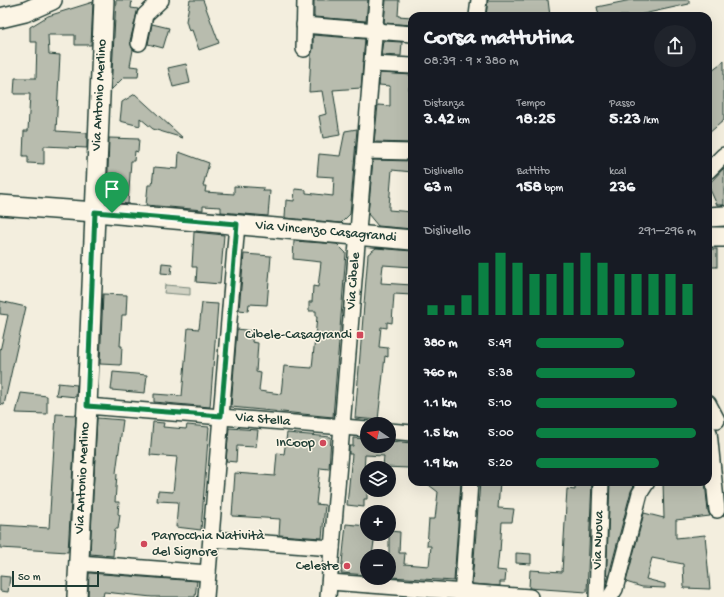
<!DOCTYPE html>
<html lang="it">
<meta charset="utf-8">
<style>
body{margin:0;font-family:"Gochi Hand",sans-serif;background:#20242c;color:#f1f3f6;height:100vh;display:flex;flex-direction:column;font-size:15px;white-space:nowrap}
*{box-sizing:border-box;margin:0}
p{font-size:13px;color:#9ea1a6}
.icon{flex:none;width:22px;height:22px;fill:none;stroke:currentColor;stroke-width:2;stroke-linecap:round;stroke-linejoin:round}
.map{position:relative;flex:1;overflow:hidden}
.drawer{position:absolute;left:408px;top:12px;width:304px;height:474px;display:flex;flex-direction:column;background:#171b24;border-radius:12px;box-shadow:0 4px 16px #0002}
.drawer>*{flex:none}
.needle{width:26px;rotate:283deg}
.tools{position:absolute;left:360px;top:417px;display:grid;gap:8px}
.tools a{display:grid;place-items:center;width:36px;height:36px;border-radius:50%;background:#171b24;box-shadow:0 4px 16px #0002;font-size:20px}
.scale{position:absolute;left:12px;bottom:10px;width:87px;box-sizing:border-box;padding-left:4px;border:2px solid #1f3d34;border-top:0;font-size:11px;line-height:14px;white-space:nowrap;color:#1f3d34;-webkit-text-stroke:3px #fcf5e5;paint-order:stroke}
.pin{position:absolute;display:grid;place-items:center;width:34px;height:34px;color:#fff;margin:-41px -17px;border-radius:50% 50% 50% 0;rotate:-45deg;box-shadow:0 0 4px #0007}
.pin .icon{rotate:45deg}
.round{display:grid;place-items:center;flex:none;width:42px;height:42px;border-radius:21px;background:#20242c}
.overview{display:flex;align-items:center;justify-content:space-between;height:68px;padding:0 16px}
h1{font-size:22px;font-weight:800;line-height:30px}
.figures{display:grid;grid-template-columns:repeat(3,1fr);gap:6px;height:68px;padding:4px 16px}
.figures div{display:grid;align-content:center}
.figures b{font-size:17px;font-weight:800}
.figures small{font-size:11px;font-weight:400}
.figures p{font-size:11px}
.chart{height:112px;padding:8px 16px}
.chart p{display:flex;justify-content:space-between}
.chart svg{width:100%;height:72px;margin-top:4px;stroke:#0b8043;stroke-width:6}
ul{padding:0 16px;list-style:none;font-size:13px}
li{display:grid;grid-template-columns:64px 48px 1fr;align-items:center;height:30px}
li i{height:10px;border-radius:5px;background:#0b8043}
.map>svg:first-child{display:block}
.green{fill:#d0d1c2;stroke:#78877b}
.building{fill:#b8bcae;stroke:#1f3d34}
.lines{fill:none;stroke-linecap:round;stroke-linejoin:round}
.minor-casing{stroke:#1f3d34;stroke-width:18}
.major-casing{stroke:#1f3d34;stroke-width:22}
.minor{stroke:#fcf5e5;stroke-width:15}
.major{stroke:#fcf5e5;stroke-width:19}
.route-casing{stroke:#fff;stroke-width:8}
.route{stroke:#0b8043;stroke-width:5}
.poi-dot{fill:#d1495b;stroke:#fcf5e5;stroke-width:1.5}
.labels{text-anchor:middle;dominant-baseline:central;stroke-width:3;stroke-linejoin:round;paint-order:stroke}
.street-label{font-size:14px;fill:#1f3d34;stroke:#fcf5e5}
.poi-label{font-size:14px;fill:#1f3d34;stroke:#fcf5e5;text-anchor:end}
</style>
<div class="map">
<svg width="724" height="597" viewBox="0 0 724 597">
<rect width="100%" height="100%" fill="#f3eede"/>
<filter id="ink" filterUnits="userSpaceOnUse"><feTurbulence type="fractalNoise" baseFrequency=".025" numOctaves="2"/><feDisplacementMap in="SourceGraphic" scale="8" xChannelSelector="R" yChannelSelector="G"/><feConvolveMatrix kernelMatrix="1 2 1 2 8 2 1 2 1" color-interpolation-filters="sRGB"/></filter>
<g filter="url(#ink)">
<polygon class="green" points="165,285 190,287 190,295 164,293"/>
<g class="building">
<polygon points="116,0 132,0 131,8 138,9 130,41 133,50 130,66 139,67 138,77 124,77 111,90"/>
<polygon points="190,0 203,0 219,43 199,50 192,30 189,31 186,21"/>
<polygon points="314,0 368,0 366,21 314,17"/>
<polygon points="386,0 399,0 398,16 412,17 412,25 384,23"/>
<polygon points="488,0 548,0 550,16 486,16"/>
<polygon points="631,0 689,0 689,4 634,16 599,16 597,7"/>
<polygon points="93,2 91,45 75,45 75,35 48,35 49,54 60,55 56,131 87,133 87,148 44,146 44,164 28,163 28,156 23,156 24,131 28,131 30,94 14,94 15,78 36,78 37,42 30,42 30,27 48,16"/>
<polygon points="152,24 169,28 163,48 148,44"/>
<polygon points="313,35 365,39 361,88 333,90 340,135 323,138 319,116 326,114 322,91 309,92 311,55 313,49"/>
<polygon points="383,41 402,42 401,56 381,55"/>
<polygon points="724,61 724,120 708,134 708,73"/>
<polygon points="186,64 190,83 173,87 168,68"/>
<polygon points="380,73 412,75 412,87 409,87 412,143 374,142 378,105 390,106 390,86 379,85"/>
<polygon points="135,94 183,138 153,129 140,118 140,126 120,121 122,102"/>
<polygon points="357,129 350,214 341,223 285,218 286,200 294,201 295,189 306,190 306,193 333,196 334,177 317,176 319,154 340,156 345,131"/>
<polygon points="109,138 139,139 138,152 135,151 134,161 131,161 128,204 107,202"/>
<polygon points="179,152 209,163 203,186 206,186 205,192 234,194 234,186 264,188 263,191 270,191 268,216 221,212 221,207 203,206 203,210 146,205 148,185 152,185 154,167 178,169"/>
<polygon points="373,160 412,161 412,172 392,170 389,206 389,210 412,212 412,229 378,226 368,214"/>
<polygon points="724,168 724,205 717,205 708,185"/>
<polygon points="194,232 224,235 220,284 196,282 197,267 192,267"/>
<polygon points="294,241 337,244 346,253 333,417 231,407 237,329 253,331 252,342 258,343 256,372 261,373 259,391 281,394 284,366 312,368 317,317 316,317 316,311 309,311 309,302 312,302 313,286 318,287 321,262 293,259"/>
<polygon points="376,248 412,251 412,267 383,265 381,283 412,285 412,295 394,294 392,323 387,322 387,328 381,327 379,347 388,348 388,357 385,356 378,420 355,418 368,254"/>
<rect x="708" y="249" width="9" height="18"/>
<polygon points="244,254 271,256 267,305 249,304 248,311 239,310"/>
<polygon points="162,263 172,264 171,274 161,273"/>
<polygon points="103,294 127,295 126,315 122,315 120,346 122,346 121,365 100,364"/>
<polygon points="0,301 26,307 4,405 0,404 0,351 8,315 0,314"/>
<polygon points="202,303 218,304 210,407 154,402 154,394 182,396 188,328 199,329"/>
<polygon points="113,372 147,375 145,393 111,390"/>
<polygon points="58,383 77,385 76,397 56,395"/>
<polygon points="21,393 47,396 47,414 16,413"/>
<polygon points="56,414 76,415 68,552 0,548 0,525 49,528"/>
<polygon points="97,418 123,420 116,473 117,474 115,502 119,502 118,514 120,515 118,529 115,529 113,556 90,554"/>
<polygon points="153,422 164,423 163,427 186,429 187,425 209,427 201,530 176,527 178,502 157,501 158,491 173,492 177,457 150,455"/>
<polygon points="229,428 258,430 256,447 237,446 236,462 226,461"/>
<polygon points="287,433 331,437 329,469 320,468 316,504 325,505 322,538 279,535 280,519 232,516 235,473 275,476 277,453 284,454"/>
<polygon points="353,438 367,439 367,446 389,446 389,441 412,443 412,459 410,458 409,468 383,467 384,456 365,455 364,473 367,473 367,499 364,499 364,507 347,505 352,454 349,454 349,446 353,446"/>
<polygon points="425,482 461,482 454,581 391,577 392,570 389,570 389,531 400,532 399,553 405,553 404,564 429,566 431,546 427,546 429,519 435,519 438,492"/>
<polygon points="480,482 500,482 498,508 514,509 512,522 502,522 500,552 499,551 497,570 506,571 505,582 500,582 500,586 472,584"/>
<polygon points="575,482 592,482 587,592 529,588 530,570 562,572 567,489 575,490"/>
<polygon points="610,482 636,482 631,491 606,586"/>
<polygon points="663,482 705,482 708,511 710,516 676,520 676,538 705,535 710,589 684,588 683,564 652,558 646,579 665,584 665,588 642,587 626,582 644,513 664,518"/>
<polygon points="346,524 367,526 367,534 375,534 372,556 367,556 367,575 341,573"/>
<polygon points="516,553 531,554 531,564 516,563"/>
<polygon points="89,573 197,581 195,597 152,597 104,592 103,597 88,597"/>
<polygon points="0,576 10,577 8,592 0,591"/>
</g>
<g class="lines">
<g class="minor-casing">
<g id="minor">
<polyline points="477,16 479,0"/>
<polyline points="304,25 412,34"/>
<polyline points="139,43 145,15 161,0"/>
<polyline points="304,49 305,0"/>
<polyline points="372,64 412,66"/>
<polyline points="366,151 412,152"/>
<polyline points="708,171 724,155"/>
<polyline points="708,403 717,420"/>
<polyline points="87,406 367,429"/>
<polyline points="389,431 412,433"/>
<polyline points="709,432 717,510"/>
<polyline points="211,539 332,548"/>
<polyline points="79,563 208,573"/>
<polyline points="330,582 530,597"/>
<polyline points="206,597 237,224"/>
<polyline points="328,597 377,0"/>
<polyline points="462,597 470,482"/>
<polyline points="597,597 601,482"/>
<polyline points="610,597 615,589 640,493 647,482"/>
</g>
</g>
<g class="major-casing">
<g id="major">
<polyline points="0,18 25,12 52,0"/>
<polyline points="0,205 95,212 412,240"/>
<polyline points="708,217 724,216"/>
<polyline points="708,237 724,237"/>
<polyline points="77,597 87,406 104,0"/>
</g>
</g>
<use href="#minor" class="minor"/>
<use href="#major" class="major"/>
</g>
</g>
<g class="lines" filter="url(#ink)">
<g class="route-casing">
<polygon id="route" points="95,212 237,224 221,416 87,406"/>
</g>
<use href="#route" class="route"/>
</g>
<g class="poi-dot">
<rect x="356" y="331" width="8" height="8" rx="2"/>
<circle cx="323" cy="443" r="4"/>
<circle cx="144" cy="544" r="4"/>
<circle cx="347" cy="566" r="4"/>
</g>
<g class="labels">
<g class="street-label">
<text transform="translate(100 95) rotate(-87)">Via Antonio Merlino</text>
<text transform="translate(326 232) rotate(5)">Via Vincenzo Casagrandi</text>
<text transform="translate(354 281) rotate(-85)">Via Cibele</text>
<text transform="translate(263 420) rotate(5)">Via Stella</text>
<text transform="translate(83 478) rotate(-87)">Via Antonio Merlino</text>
<text transform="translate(599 540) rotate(-88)">Via Nuova</text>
</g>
<g class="poi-label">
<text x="352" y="335">Cibele-Casagrandi</text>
<text x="315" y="443">InCoop</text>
<text x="152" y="536" text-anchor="start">Parrocchia Natività<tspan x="152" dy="16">del Signore</tspan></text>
<text x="339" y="566">Celeste</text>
</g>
</g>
</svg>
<div class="tools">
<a><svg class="needle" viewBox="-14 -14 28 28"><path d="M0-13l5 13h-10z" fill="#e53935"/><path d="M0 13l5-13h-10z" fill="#9ea1a6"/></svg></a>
<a><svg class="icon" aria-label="layers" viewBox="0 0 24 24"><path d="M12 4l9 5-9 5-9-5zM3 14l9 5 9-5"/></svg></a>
<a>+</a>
<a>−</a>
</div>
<div class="scale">50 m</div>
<div class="pin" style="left:112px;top:213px;background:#1e9e55"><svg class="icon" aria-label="arrive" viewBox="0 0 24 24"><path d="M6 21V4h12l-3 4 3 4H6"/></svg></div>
<section class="drawer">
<div class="overview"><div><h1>Corsa mattutina</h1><p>08:39 · 9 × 380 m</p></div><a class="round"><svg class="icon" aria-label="share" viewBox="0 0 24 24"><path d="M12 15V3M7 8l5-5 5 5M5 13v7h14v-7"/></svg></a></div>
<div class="figures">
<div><p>Distanza</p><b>3.42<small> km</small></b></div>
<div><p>Tempo</p><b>18:25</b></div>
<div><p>Passo</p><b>5:23<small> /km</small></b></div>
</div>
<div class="figures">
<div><p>Dislivello</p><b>63<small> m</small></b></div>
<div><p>Battito</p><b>158<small> bpm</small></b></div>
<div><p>kcal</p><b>236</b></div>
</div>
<div class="chart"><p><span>Dislivello</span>291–296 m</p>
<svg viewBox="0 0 160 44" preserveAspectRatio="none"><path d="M5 44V38M15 44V38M25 44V32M35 44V12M45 44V6M55 44V12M65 44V19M75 44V19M85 44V12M95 44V6M105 44V12M115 44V19M125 44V19M135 44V19M145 44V19M155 44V25"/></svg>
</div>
<ul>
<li><b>380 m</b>5:49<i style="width:55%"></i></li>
<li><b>760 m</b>5:38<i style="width:62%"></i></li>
<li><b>1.1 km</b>5:10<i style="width:88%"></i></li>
<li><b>1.5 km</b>5:00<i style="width:100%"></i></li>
<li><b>1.9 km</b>5:20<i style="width:77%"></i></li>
</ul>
</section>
</div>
